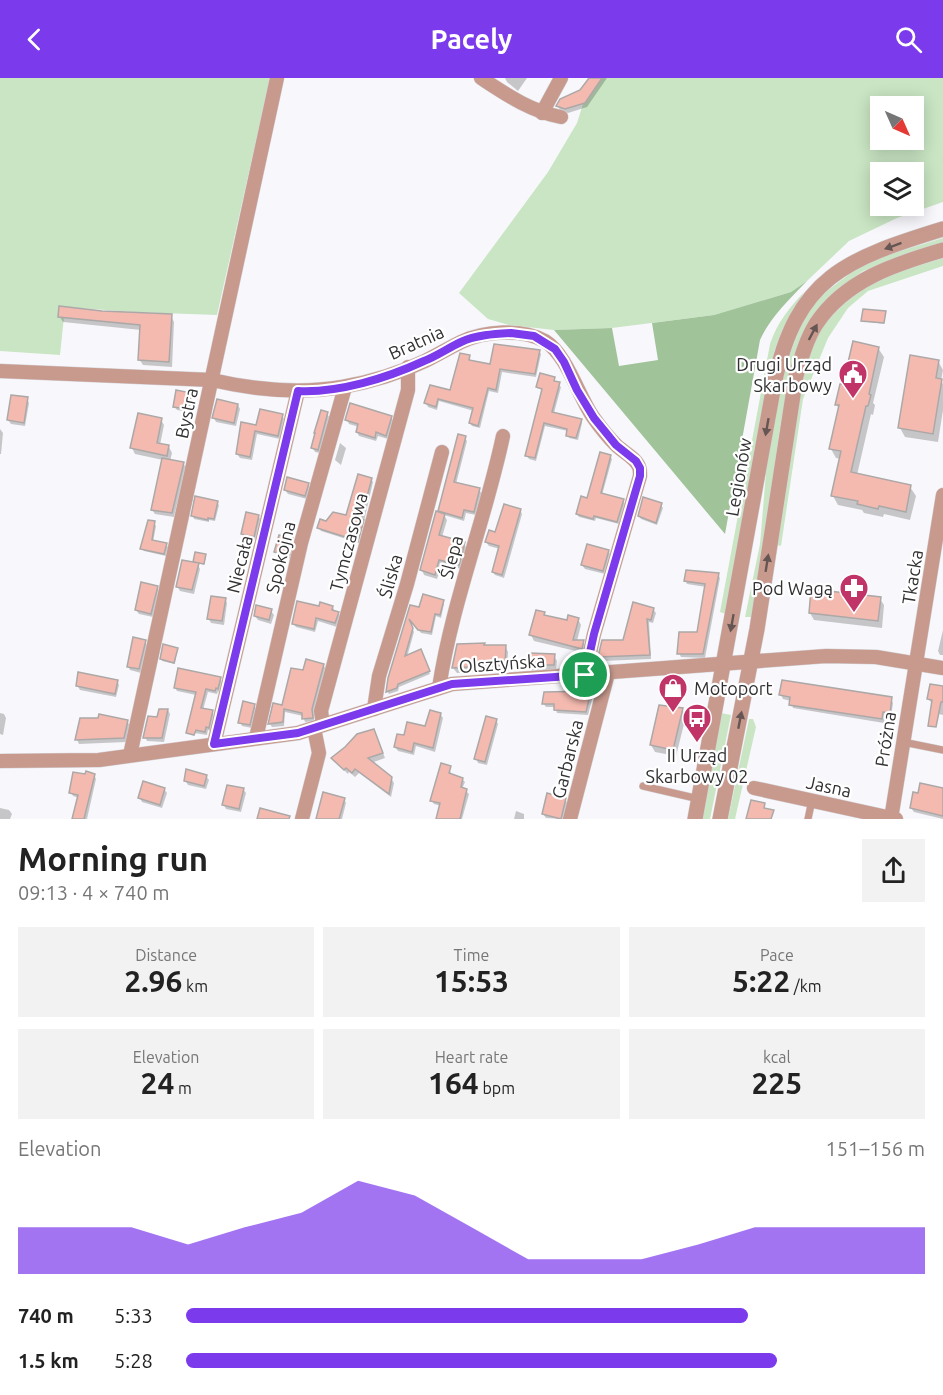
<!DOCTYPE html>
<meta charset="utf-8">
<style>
body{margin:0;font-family:Ubuntu,sans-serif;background:#f2f2f2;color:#222;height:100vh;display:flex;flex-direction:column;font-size:22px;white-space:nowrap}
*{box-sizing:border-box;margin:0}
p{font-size:20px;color:#767676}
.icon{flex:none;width:33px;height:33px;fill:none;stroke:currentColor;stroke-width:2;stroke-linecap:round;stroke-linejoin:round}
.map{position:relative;height:741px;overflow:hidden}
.drawer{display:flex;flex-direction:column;background:#fff;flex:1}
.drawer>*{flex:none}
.needle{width:39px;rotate:135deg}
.buttons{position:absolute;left:870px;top:18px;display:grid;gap:12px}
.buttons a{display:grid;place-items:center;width:54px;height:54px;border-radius:0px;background:#fff;box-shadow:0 3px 15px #0003;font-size:30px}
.pin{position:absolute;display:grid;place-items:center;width:51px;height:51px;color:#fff;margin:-26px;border:3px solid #fff;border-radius:50%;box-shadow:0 2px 6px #0007}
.round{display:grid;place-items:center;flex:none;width:63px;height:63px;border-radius:0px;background:#f2f2f2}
.headline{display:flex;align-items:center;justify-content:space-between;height:102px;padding:0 18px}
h1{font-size:33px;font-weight:700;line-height:45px}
.metrics{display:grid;grid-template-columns:repeat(3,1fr);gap:9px;height:102px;padding:6px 18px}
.metrics div{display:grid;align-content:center;border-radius:0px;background:#f2f2f2;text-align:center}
.metrics b{font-size:30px;font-weight:700}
.metrics small{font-size:16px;font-weight:400}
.metrics p{font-size:16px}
.chart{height:168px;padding:12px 18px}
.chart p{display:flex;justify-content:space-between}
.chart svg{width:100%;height:108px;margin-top:6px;fill:#7c3aed;opacity:.7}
ul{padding:0 18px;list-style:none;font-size:20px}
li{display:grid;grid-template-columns:96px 72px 1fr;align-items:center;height:45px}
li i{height:15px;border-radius:8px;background:#7c3aed}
header{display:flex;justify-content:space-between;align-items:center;height:78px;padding:0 18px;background:#7c3aed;color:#fff;font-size:27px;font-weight:700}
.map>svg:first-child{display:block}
.green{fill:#c9e5c3;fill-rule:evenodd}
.forest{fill:#a0c399}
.shadow{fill:#0003}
.building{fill:#f4bab0;stroke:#aca8a7;stroke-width:1.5}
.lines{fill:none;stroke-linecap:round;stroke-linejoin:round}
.service-casing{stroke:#d4d4d8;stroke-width:8}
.minor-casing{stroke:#d4d4d8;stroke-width:15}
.tertiary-casing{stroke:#d4d4d8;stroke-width:16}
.service{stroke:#c89a8e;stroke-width:7}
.minor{stroke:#c89a8e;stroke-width:14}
.tertiary{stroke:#c89a8e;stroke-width:15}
.oneway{fill:#665653}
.route-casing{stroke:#fff;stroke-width:12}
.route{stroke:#7c3aed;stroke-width:8}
.labels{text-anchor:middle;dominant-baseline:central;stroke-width:4.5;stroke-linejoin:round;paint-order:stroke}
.street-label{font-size:18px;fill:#313133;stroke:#fff}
.poi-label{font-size:18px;fill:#313133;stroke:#fff;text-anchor:end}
</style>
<header><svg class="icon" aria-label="back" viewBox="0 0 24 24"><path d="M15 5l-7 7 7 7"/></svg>Pacely<svg class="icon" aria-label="search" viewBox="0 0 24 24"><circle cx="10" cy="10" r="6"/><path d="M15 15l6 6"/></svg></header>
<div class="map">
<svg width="943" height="741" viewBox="0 0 943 741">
<rect width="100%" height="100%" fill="#f8f8fc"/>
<g class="green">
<polygon points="0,0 270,0 217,237 133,234 65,229 60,277 0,273"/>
<path d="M600,0H943V124L897,140L849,163L807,203L791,214L714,237L612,250L554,252L509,247L488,241L459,215L548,94L577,45L583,26ZM880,28H914V62H880ZM880,94H914V128H880Z"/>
<polygon points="943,160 943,165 878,187 863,193 843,207 831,218 792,287 780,350 754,539 745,539 760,466 767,383 786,285 802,245 812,228 827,213 860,188 881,179"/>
<path d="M943,180V188L868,213L848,230L828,260L803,321L781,468L777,467C783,432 788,398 793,363C802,305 806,244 861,210C886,195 916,189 943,180Z"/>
<path d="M804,214L783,250L774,274L726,536L720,534L770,266C777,245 789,230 804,214Z"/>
<polygon points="721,635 731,637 710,741 702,741"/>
<polygon points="749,641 753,641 756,649 735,741 728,741"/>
</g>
<path class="forest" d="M807,203C789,222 771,238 760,262L725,456L554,252L612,250L619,288L658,282L652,245L714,237L791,214Z"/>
<g class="shadow">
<polygon points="505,0 527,0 518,13 507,4"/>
<polygon points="590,0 607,0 587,29 568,35 560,32 558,28 581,14"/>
<polygon points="61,230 171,238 174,244 172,289 143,287 139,281 141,252 63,244 60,239"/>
<polygon points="885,235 884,246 862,243"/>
<polygon points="878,270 884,279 873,325 875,327 873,337 871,336 857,397 910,409 916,418 910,442 884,436 883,439 864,435 862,432 838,427 833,418 841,381 836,380 831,371 839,331 836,326 845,308"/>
<polygon points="539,273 541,276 536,299 502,294 498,315 489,313 480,350 472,348 470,345 474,333 439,323 437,332 428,329 426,325 452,314 469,278 471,284 491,288"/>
<polygon points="938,283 943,292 941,303 943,306 943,332 938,364 905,359 900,350"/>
<polygon points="554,300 556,305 561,309 554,335 581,342 582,345 578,362 569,360 568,353 545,348 536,383 529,381 527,378 543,313 538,309"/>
<polygon points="190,316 192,320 189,334 177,332 174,328"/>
<polygon points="27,321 29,325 25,348 11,346 8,342"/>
<polygon points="238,327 240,331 236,348 216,344 214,340"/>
<polygon points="327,336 330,340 320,375 315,374 313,370"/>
<polygon points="282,338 285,342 280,361 257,356 252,382 240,380 237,376 257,349"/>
<polygon points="391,339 393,343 388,361 378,358 376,363 359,358 357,354 359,349 349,346 347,342"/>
<polygon points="161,342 164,347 160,367 169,369 172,375 170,383 183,385 186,390 174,439 155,436 152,432 163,382 135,376 132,370"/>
<polygon points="0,351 3,355 1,376 0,376"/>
<polygon points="465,360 467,363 456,406 479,412 482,416 476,437 466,435 464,443 444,437 447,442 442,459 464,466 467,471 461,491 442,486 437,501 424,497 422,492 441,436 439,433"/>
<polygon points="340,365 346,370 341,387 335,382"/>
<polygon points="610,378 612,381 602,417 623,423 625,426 619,446 596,440 595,443 579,439 577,436 588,422"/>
<polygon points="371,401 373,404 359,465 321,453 319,450 327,444 348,439"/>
<polygon points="308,406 310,411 307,421 288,416 285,412"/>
<polygon points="217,425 219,427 215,443 209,442 209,444 194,441 193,438"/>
<polygon points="661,427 663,430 657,447 641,441 639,438"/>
<polygon points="520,432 522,436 504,500 495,497 493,494 500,471 489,468 486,464"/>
<polygon points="258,438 261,442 256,462 245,459 243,455"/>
<polygon points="154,445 156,448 153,464 166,466 168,469 166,478 144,473 142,470"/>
<polygon points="292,462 294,466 291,481 278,478 276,474"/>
<polygon points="608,473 611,477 605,496 585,491 582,487"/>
<polygon points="196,476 206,479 204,487 197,485 200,491 194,516 180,513 177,508 183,484 196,486 194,484"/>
<polygon points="718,496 720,500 705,580 681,579 679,575 698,556 706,509 687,506 685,502"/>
<polygon points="157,509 159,513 153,539 139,536 136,532"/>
<polygon points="225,521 227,525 224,547 211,545 209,541"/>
<polygon points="880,521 884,527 882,550 814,542 810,535"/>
<polygon points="443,523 444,526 441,540 436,538 432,557 421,555 408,539 420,531"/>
<polygon points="332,529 340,539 337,549 318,543 315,554 296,549 293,545 320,530"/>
<polygon points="653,531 656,535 653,545 649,544 651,581 602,583 600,579 603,564 625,563"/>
<polygon points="271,533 274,537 271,546 258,542 255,538"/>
<polygon points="544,535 546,539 568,544 578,541 581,547 577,563 583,563 586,569 584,575 534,563 531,557"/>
<polygon points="408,540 414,554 407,579 422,576 430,596 399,609 398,613 389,616 387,613"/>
<polygon points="943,552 943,577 940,577 938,573"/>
<polygon points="145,563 147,567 141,595 130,592 128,588"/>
<polygon points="484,566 485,568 505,568 508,574 507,592 457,595 453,590"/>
<polygon points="177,571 175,586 162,583 162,581"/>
<polygon points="554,578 557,583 556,592 532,592 529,586"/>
<polygon points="323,587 326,591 314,635 314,643 305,644 303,638 285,634 284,648 272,649 270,646 274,627 284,629 304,594"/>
<polygon points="220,600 222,604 219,614 218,613 217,616 208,614 203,632 212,634 214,637 210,653 208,652 207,657 188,654 196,617 177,613 175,610"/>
<polygon points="117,603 119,607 116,619 80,612 77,607"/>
<polygon points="943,610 943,637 934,635 933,626 928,621"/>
<polygon points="591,614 593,618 588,637 557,635 555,629 546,629 543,625"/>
<polygon points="781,617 891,621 893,625 891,639 885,638 884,645 793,630 791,623 783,621"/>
<polygon points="254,627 256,631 252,650 242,648 240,644"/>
<polygon points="682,631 686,638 676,678 655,674 651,667"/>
<polygon points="168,632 170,636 164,664 147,663 145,659"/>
<polygon points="0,635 4,636 6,640 3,657 0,656"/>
<polygon points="440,636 443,640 435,674 416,668 414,677 398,673 395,669 405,659 426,650"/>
<polygon points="496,642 498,646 487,687 478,685 476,680"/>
<polygon points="127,643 130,648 126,664 79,666 77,662"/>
<polygon points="374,652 385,680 371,685 391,700 394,705 391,719 359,695 355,699 349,694 348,696 333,681"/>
<polygon points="449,690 448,703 451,692 451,698 462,701 465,704 462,711 466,713 469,716 462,741 437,741 441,728 434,726 432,723"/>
<polygon points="94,697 96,701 87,741 75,741 79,720 73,718 71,714"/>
<polygon points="206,698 209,702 206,711 188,707 185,702"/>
<polygon points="164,711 167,715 162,730 142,724 140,720"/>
<polygon points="243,711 246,715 241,734 226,731 224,727"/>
<polygon points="943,712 943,741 914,734 911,730"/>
<polygon points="344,721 346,725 342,741 318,741"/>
<polygon points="565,721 568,726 564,741 546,740 543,736"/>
<polygon points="0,730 9,732 12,736 10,741 0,741"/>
<polygon points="516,733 524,736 524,741 514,741"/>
</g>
<g class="building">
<polygon points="589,0 602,0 585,25 565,31 556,28 560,21 580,12"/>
<polygon points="59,228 102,233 172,236 169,284 138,282 140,247 58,239"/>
<polygon points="863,231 886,233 884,245 861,243"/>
<polygon points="853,263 879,269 869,316 871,317 868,328 866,328 851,394 911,407 906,434 879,428 878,431 857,426 858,423 831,418 841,373 829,371 839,327 835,327 840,306 843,306"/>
<polygon points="494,266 540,272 535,296 500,291 496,312 488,310 478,348 469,345 473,330 438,321 436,329 424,325 430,307 450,312 460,275 470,277 469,282 490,286"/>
<polygon points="910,277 939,282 936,300 942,301 933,356 898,350"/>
<polygon points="540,295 555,299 554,303 560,304 552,334 582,341 576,360 566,358 567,351 544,345 535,380 525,378 542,311 536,309"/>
<polygon points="176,312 191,315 188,331 173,329"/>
<polygon points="11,317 28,319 24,345 7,342"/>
<polygon points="217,321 238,326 234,345 212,340"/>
<polygon points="350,325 392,338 386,358 376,354 375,360 356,354 358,346 345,342"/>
<polygon points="260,331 283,336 278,358 255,353 250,379 236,376 241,344 256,347"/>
<polygon points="321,332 328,334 318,372 311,370 315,355 314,355"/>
<polygon points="138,335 162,340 157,365 169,367 167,378 130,370"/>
<polygon points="458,356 466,358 454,404 480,410 474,434 464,432 462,440 438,433"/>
<polygon points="600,374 611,377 601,415 624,421 617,444 594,438 593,441 576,436 581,418 587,420"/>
<polygon points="162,380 184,384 172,435 151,432"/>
<polygon points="358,396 372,400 362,437 361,441 364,442 358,463 317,450 320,441 326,443 333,434 346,437"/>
<polygon points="287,399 309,405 305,418 284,412"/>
<polygon points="195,418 218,423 214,441 208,440 208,442 191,438"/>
<polygon points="643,419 662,425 656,445 638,438"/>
<polygon points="504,426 521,431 502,497 492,494 499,468 485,464 489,452 495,454"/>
<polygon points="436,433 445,436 439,457 465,464 459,487 439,482 435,497 420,492"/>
<polygon points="246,434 259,437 254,459 241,456"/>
<polygon points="148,442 155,443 152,462 167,465 164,476 140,471"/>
<polygon points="279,457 293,460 289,478 274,474"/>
<polygon points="587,466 609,472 603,493 581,487"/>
<polygon points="195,474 206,476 204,486 193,484"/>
<polygon points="182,482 199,485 192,512 176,509"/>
<polygon points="686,492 719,495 703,576 677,576 679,554 697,554 705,506 684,503"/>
<polygon points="141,504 158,508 151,536 135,532"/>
<polygon points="811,511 881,519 878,543 809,535"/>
<polygon points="423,516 444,522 440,537 435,536 431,554 418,552 409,541 413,550 405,578 421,571 430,593 398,606 397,610 386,614 388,600 410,527 419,529"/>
<polygon points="211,518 226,520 222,543 207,541"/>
<polygon points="297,523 319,528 320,524 333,528 332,532 339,534 335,545 316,540 314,551 292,546"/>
<polygon points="633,524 654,530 651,542 647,541 650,577 598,579 602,562 623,562"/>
<polygon points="256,527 272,531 269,542 254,538"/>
<polygon points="536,532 545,534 544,537 567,542 568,537 579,540 573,562 584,562 582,571 529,557"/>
<polygon points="133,559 146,562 139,591 127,589"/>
<polygon points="485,565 484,567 506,567 505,587 452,590 457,566"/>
<polygon points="163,566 178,570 174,585 160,581"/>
<polygon points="529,575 555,576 554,587 528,587"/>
<polygon points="306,581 324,586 312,631 313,640 302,641 302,635 284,631 283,644 268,646 273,625 282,627 291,590 303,592"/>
<polygon points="178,590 221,599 218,611 216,610 215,613 206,611 201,630 213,632 209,650 206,649 205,654 196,652 194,657 186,655 196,614 174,610"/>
<polygon points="78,594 118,602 115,616 76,608"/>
<polygon points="782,602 892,619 890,635 883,634 882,641 789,627 790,619 779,617"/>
<polygon points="930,606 943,608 943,624 941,624 936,649 928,648 932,622 927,621"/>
<polygon points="591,613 586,634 554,632 554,626 542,626 544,614"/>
<polygon points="243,623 255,626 250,647 238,645"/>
<polygon points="659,627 683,630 673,672 650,667"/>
<polygon points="159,631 168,631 162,660 143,660 148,638 157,639"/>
<polygon points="430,632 441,635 433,670 414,665 412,674 394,669 397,656 404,657 407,644 425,648"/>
<polygon points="99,636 128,642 124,660 75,662 80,640 98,640"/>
<polygon points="486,638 497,641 485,684 474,681"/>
<polygon points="374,651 383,675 368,680 392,699 389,716 355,691 352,695 346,690 344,692 331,680 345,669 357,656"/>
<polygon points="441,685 451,688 449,695 463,700 461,709 467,711 460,741 436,741 440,725 430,723"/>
<polygon points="186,691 207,697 204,708 184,703"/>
<polygon points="86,693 95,696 84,741 72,741 78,717 69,715 73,694 85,696"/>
<polygon points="143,703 165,710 160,727 138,720"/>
<polygon points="920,705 943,710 943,738 910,730 913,714 918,715"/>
<polygon points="227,707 244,710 239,731 222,727"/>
<polygon points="323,714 345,720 339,741 316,741"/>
<polygon points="547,715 566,720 561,741 542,736"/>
<polygon points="751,722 765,725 764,730 774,732 771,741 746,741"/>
<polygon points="260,730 290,738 289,741 257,741"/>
</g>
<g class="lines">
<g class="service-casing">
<g id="service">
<polyline points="903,664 943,672"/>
<polyline points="643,708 699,721"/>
<polyline points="808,741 812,722"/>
</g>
</g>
<g class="minor-casing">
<g id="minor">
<path d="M481,0C507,17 530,33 561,39"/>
<polyline points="542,35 561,0"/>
<path d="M0,293L212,302C255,312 298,316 342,309C370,304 400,295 425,283C437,277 449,270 461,264C484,253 522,250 545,263C567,277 578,317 593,339C600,349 608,359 616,367C623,374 636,380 639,389C640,391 640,395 640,398L594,556L585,597"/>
<path d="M439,610C452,524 485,443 503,358"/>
<polyline points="374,631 379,598 407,506 442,374"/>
<polyline points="323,647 321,633 408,312 408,289"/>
<polyline points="256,660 301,465 345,309"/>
<polyline points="214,666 298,313"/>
<polyline points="130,677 277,0"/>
<polyline points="0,683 99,682 298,655 452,606 826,578 876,579 943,590"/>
<polyline points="754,710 896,741"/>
<polyline points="302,741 319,675 314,650"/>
<polyline points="570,741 608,595"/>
<polyline points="891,741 943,417"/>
</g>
</g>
<g class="tertiary-casing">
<g id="tertiary">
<path d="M695,741L774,307C796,199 846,181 943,151"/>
<path d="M720,741L757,551L796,298C801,281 806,262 816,246C845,202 895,186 943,172"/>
</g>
</g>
<use href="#service" class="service"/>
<use href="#minor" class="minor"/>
<use href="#tertiary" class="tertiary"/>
</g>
<defs><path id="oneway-solid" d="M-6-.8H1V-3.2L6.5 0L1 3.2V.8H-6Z" transform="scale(1.5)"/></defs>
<g class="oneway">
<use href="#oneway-solid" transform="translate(893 168) rotate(160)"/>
<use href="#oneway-solid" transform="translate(813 254) rotate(-62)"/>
<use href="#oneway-solid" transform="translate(767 349) rotate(100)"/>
<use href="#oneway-solid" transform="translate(767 485) rotate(-81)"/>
<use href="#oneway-solid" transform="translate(732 545) rotate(100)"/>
<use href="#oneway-solid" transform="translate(740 642) rotate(-79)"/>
</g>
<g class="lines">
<g class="route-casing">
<path id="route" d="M511,255L534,258L555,271L564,284L577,312L594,340L616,367L636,383L640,390V398L594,556L585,597L452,606L298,655L214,666L298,313C339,315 387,300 424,283C437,278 448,270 461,264C476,257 494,256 511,255Z"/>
</g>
<use href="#route" class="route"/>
</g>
<defs>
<g id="civic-pin" transform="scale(1.5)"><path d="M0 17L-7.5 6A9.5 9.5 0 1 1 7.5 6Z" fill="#c03467" stroke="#fff"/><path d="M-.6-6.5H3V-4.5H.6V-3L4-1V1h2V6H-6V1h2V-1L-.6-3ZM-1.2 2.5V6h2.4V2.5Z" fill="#fff"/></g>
<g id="pharmacy-pin" transform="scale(1.5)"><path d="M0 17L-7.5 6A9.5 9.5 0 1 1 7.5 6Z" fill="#c03467" stroke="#fff"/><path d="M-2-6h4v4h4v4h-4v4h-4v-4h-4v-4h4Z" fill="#fff"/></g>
<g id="shop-pin" transform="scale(1.5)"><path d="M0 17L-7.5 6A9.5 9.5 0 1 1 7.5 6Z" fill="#c03467" stroke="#fff"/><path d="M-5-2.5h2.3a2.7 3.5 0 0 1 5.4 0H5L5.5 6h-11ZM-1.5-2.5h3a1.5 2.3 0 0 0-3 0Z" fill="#fff"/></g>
<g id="bus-pin" transform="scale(1.5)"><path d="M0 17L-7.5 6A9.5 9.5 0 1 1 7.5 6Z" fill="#c03467" stroke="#fff"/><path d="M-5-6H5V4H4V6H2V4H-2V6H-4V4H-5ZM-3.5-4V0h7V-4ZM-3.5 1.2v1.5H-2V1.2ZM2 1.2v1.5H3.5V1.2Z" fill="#fff"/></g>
</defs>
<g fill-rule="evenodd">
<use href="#civic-pin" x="853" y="296"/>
<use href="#pharmacy-pin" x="854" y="510"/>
<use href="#shop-pin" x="673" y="610"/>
<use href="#bus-pin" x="697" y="640"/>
</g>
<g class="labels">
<g class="street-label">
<text transform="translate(416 264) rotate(-24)">Bratnia</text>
<text transform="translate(186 335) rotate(-78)">Bystra</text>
<text transform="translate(738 399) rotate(-80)">Legionów</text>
<text transform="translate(348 464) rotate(-75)">Tymczasowa</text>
<text transform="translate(280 479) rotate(-76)">Spokojna</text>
<text transform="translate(451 479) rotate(-75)">Ślepa</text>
<text transform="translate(239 486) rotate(-76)">Niecała</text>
<text transform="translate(390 498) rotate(-74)">Śliska</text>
<text transform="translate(912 499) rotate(-81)">Tkacka</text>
<text transform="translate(502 585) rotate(-4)">Olsztyńska</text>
<text transform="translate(885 661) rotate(-81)">Próżna</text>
<text transform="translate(567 681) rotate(-76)">Garbarska</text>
<text transform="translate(829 708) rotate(12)">Jasna</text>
</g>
<g class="poi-label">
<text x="832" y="286">Drugi Urząd<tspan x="832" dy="21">Skarbowy</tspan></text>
<text x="833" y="510">Pod Wagą</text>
<text x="694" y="610" text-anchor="start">Motoport</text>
<text x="697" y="677" text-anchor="middle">II Urząd<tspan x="697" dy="21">Skarbowy 02</tspan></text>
</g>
</g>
</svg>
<div class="buttons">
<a><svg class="needle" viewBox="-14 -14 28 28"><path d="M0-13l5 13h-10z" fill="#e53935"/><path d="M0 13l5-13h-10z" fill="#767676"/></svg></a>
<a><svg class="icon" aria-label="layers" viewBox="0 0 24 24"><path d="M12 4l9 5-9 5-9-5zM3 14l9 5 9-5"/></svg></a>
</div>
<div class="pin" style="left:585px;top:597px;background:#1e9e55"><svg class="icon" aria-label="arrive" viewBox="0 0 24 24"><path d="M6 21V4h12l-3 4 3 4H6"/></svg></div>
</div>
<section class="drawer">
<div class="headline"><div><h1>Morning run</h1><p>09:13 · 4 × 740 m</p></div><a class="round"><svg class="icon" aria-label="share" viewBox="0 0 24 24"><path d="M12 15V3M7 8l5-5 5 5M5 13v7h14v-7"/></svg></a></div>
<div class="metrics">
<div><p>Distance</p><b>2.96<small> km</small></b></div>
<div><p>Time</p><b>15:53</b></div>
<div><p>Pace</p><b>5:22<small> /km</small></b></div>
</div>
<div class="metrics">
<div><p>Elevation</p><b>24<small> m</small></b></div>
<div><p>Heart rate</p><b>164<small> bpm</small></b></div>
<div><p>kcal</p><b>225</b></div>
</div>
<div class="chart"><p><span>Elevation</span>151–156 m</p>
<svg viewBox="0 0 160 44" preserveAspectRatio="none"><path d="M0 44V25L10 25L20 25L30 32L40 25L50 19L60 6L70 12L80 25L90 38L100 38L110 38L120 32L130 25L140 25L150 25L160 25V44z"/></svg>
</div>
<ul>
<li><b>740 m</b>5:33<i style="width:76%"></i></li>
<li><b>1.5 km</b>5:28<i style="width:80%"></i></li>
</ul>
</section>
